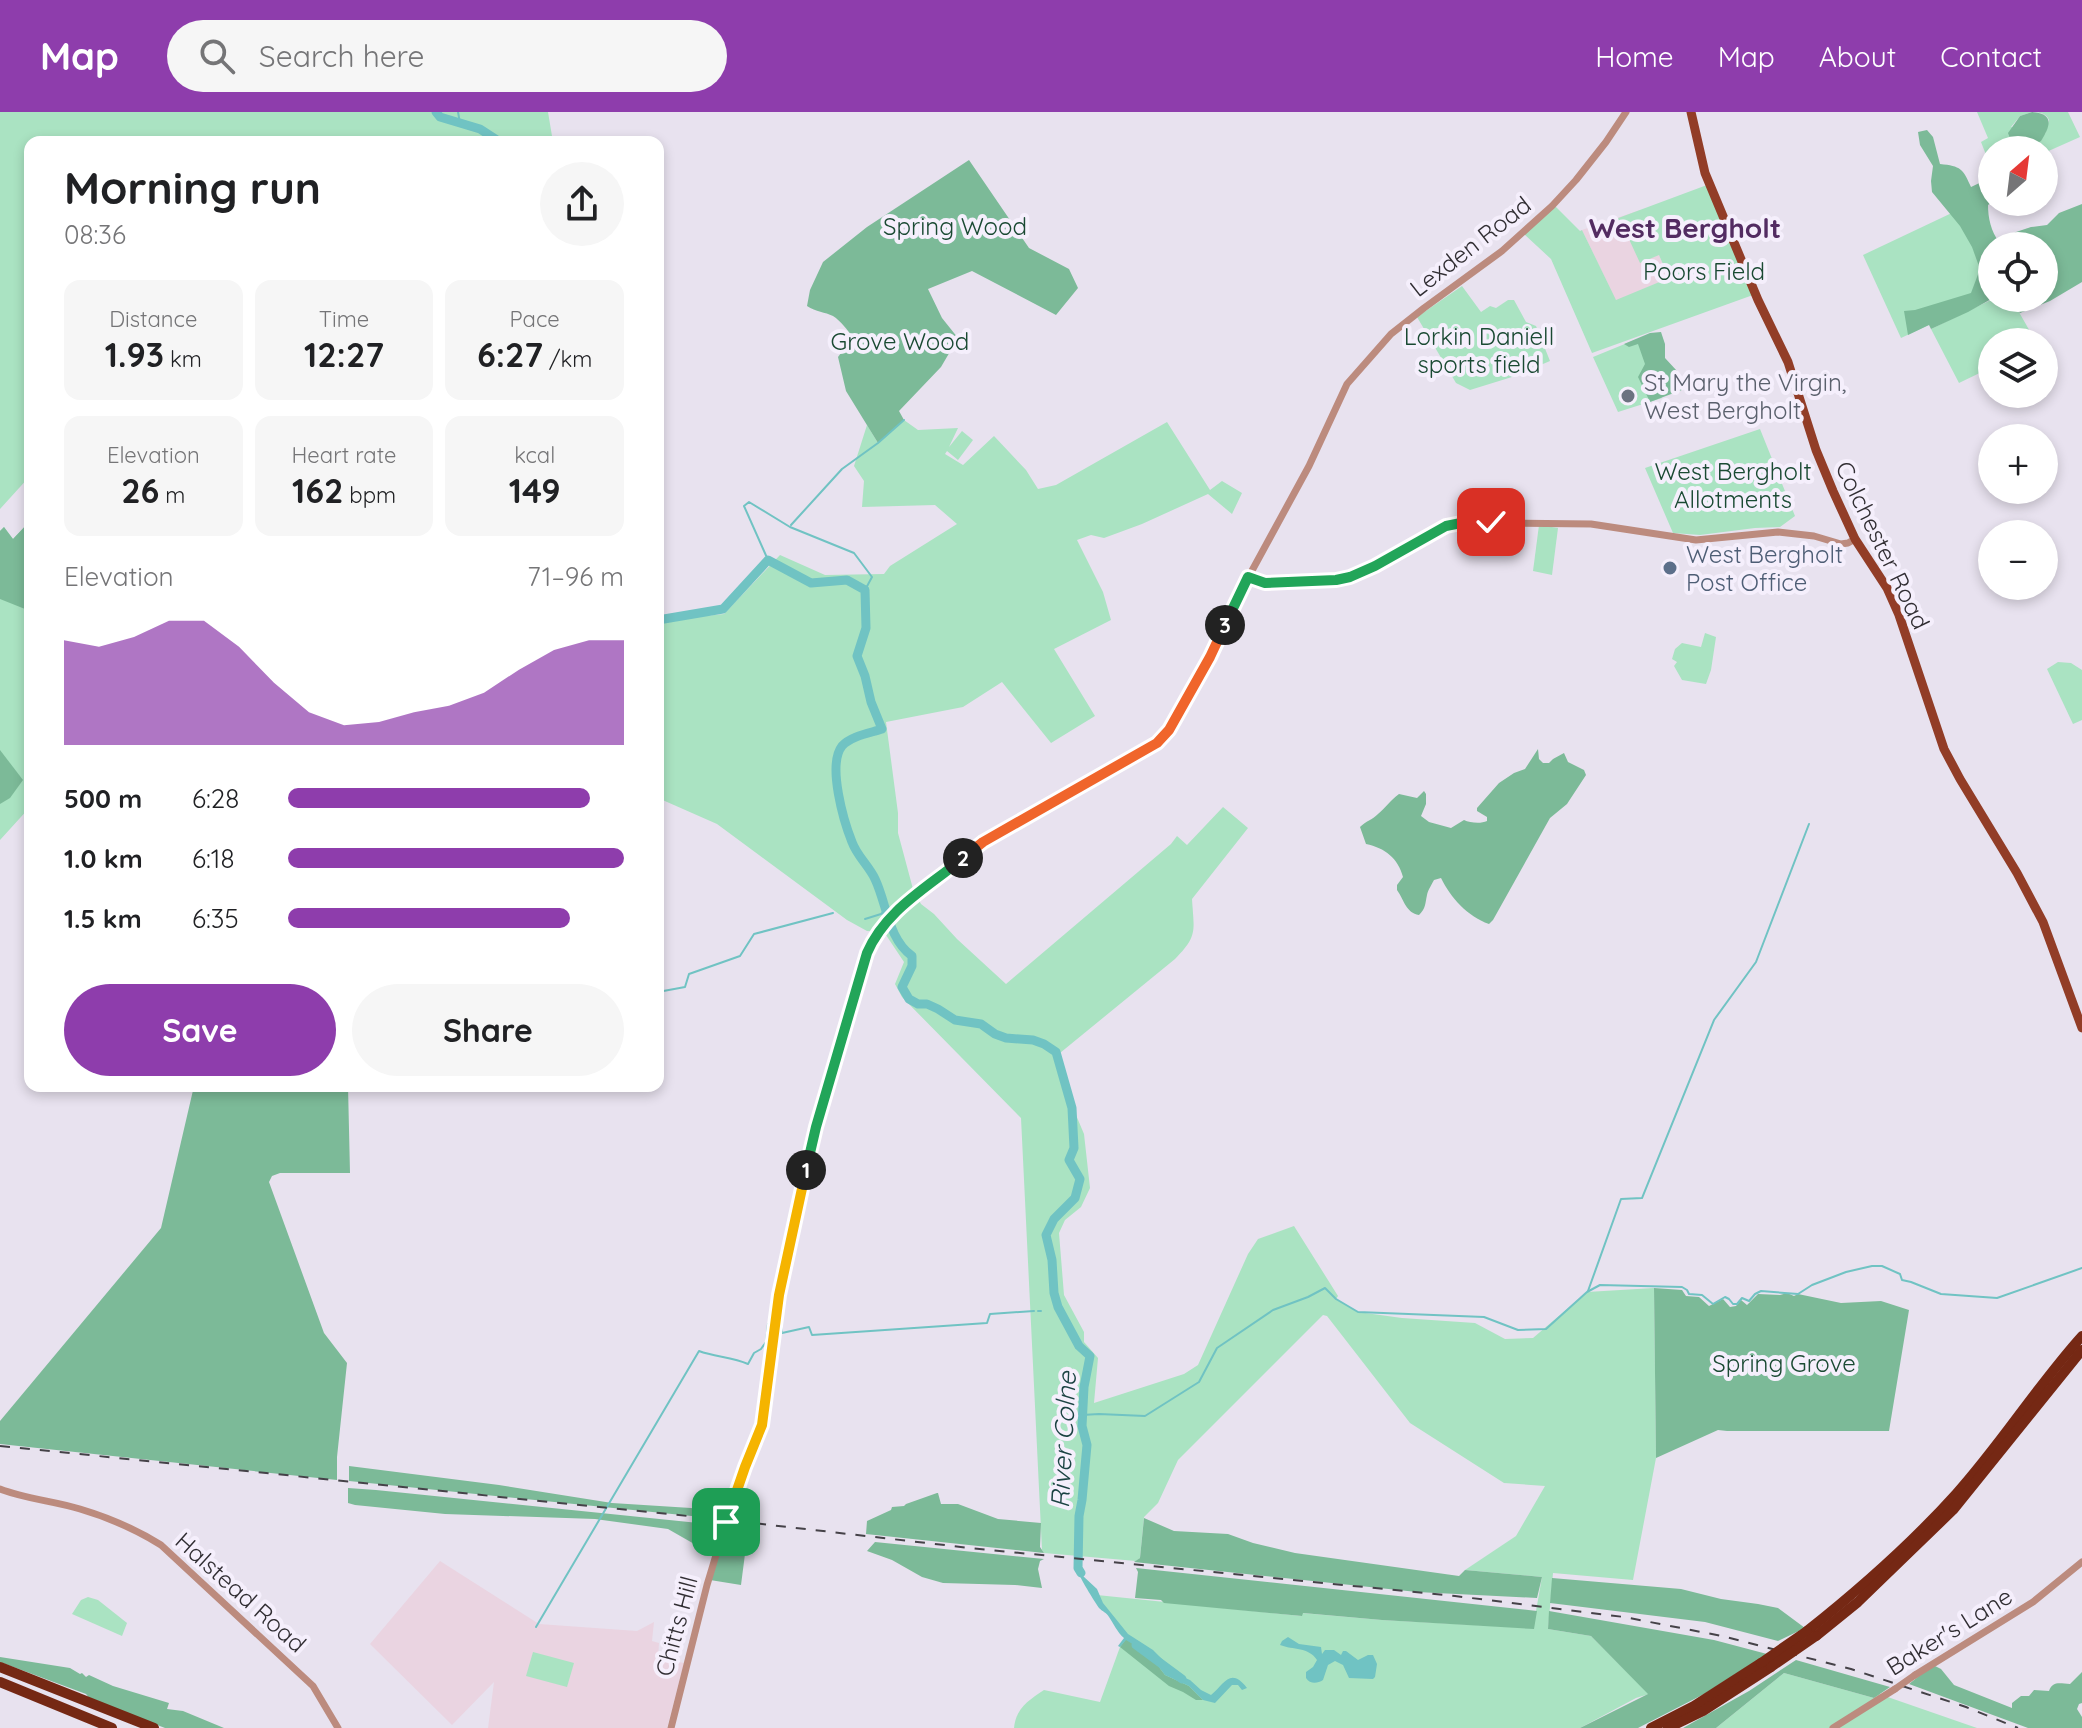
<!DOCTYPE html>
<meta charset="utf-8">
<style>
body{margin:0;font-family:Quicksand,sans-serif;background:#f6f6f6;color:#202124;height:100vh;display:flex;flex-direction:column;font-size:30px;white-space:nowrap}
*{box-sizing:border-box;margin:0}
p{font-size:26px;color:#757577}
.icon{flex:none;width:44px;height:44px;fill:none;stroke:currentColor;stroke-width:2;stroke-linecap:round;stroke-linejoin:round}
.map{position:relative;flex:1;overflow:hidden}
.side{position:absolute;left:24px;top:24px;width:640px;height:956px;display:flex;flex-direction:column;background:#fff;border-radius:16px;box-shadow:0 4px 12px #0003}
.side>*{flex:none}
.needle{width:52px;rotate:28deg}
.fabs{position:absolute;left:1978px;top:24px;display:grid;gap:16px}
.fabs a{display:grid;place-items:center;width:80px;height:80px;border-radius:50%;background:#fff;box-shadow:0 4px 12px #0003;font-size:40px}
.pin{position:absolute;display:grid;place-items:center;width:68px;height:68px;color:#fff;margin:-34px;border-radius:16px;box-shadow:0 4px 12px #0006}
.km{position:absolute;width:40px;height:40px;margin:-20px;border-radius:50%;background:#222;color:#fff;font-size:22px;line-height:40px;text-align:center}
.round{display:grid;place-items:center;flex:none;width:84px;height:84px;border-radius:42px;background:#f6f6f6}
.head{display:flex;align-items:center;justify-content:space-between;height:136px;padding:0 40px}
h1{font-size:44px;font-weight:700;line-height:60px}
.metrics{display:grid;grid-template-columns:repeat(3,1fr);gap:12px;height:136px;padding:8px 40px}
.metrics div{display:grid;align-content:center;border-radius:16px;background:#f6f6f6;text-align:center}
.metrics b{font-size:34px;font-weight:700}
.metrics small{font-size:22px;font-weight:400}
.metrics p{font-size:22px}
.chart{height:224px;padding:16px 40px}
.chart p{display:flex;justify-content:space-between}
.chart svg{width:100%;height:144px;margin-top:8px;fill:#8e3dac;opacity:.7}
.cta{display:flex;gap:16px;margin-top:auto;padding:16px 40px}
.cta a{flex:1;height:92px;border-radius:48px;background:#8e3dac;color:#fff;font-size:32px;font-weight:700;line-height:92px;text-align:center}
.cta a+a{background:#f6f6f6;color:#202124}
ul{padding:0 40px;list-style:none;font-size:26px}
li{display:grid;grid-template-columns:128px 96px 1fr;align-items:center;height:60px}
li i{height:20px;border-radius:10px;background:#8e3dac}
header{display:flex;align-items:center;gap:48px;box-sizing:border-box;height:112px;padding:0 40px;background:#8e3dac;color:#fff}
header strong{font-size:38px}
nav{display:flex;gap:44px;margin-inline-start:auto;font-size:28px}
.search{width:560px;height:72px;background:#f6f6f6;display:flex;align-items:center;gap:20px;box-sizing:border-box;padding:0 28px;border-radius:44px;color:#757577;font-size:30px}
.map>svg:first-child{display:block}
.education{fill:#ead4e1}
.green{fill:#aae3c2}
.forest{fill:#7cba98}
.water{fill:#70c3c3}
.lines{fill:none;stroke-linecap:round;stroke-linejoin:round}
.stream{stroke:#70c3c3;stroke-width:2}
.river{stroke:#70c3c3;stroke-width:9}
.minor{stroke:#bc8b7e;stroke-width:7}
.major{stroke:#923d27;stroke-width:9}
.highway{stroke:#752814;stroke-width:10}
.rail{stroke:#454248;stroke-width:2;stroke-dasharray:10 10;stroke-linecap:butt}
.minor-bridge{stroke:#bc8b7e;stroke-width:7}
.highway-bridge{stroke:#752814;stroke-width:10}
.split-1-casing{stroke:#fff;stroke-width:16}
.split-2-casing{stroke:#fff;stroke-width:16}
.split-3-casing{stroke:#fff;stroke-width:16}
.split-4-casing{stroke:#fff;stroke-width:16}
.split-1{stroke:#f5b400;stroke-width:10}
.split-2{stroke:#22a559;stroke-width:10}
.split-3{stroke:#f0652b;stroke-width:10}
.split-4{stroke:#22a559;stroke-width:10}
.worship-dot{fill:#6b7280;stroke:#f5effc;stroke-width:3}
.service-dot{fill:#5c6f8a;stroke:#f5effc;stroke-width:3}
.labels{text-anchor:middle;dominant-baseline:central;stroke-width:8;stroke-linejoin:round;paint-order:stroke}
.park-label{font-size:24px;fill:#1a4a33;stroke:#f5effc}
.street-label{font-size:24px;fill:#312e33;stroke:#f5effc}
.worship-label{font-size:24px;fill:#5b616d;stroke:#f5effc;text-anchor:start}
.service-label{font-size:24px;fill:#4e5e75;stroke:#f5effc;text-anchor:start}
.water-label{font-size:26px;font-style:italic;fill:#1b4343;stroke:#f5effc}
.quarter-label{font-size:28px;font-weight:bold;fill:#532c62;stroke:#f5effc}
</style>
<header>
<strong>Map</strong>
<div class="search"><svg class="icon" aria-label="search" viewBox="0 0 24 24"><circle cx="10" cy="10" r="6"/><path d="M15 15l6 6"/></svg>Search here</div>
<nav><a>Home</a><a>Map</a><a>About</a><a>Contact</a></nav>
</header>
<div class="map">
<svg width="2082" height="1616" viewBox="0 0 2082 1616">
<rect width="100%" height="100%" fill="#e8e2ef"/>
<g class="education">
<polygon points="1640,98 1669,166 1616,189 1582,118"/>
<polygon points="440,1449 539,1512 637,1519 654,1510 652,1529 659,1531 658,1546 684,1551 667,1616 488,1616 494,1570 452,1613 370,1532"/>
</g>
<g class="green">
<polygon points="0,0 548,0 553,30 30,30 30,364 0,397"/>
<path d="M1977,0H2032L2020,4L2011,15L2045,22L2049,8C2046,1 2041,1 2034,0H2068L2080,25L2044,41V38H1992V58L1981,30L1988,26Z"/>
<polygon points="1707,73 1753,183 1592,241 1551,147 1524,122 1555,94 1580,119 1582,118 1616,188 1669,166 1659,143 1640,151 1628,125 1621,128 1613,108"/>
<polygon points="1975,90 1992,134 1992,183 1901,226 1863,143"/>
<polygon points="1462,174 1481,200 1490,194 1496,196 1508,188 1514,188 1526,210 1536,214 1550,249 1512,265 1470,278 1456,271 1417,205"/>
<polygon points="1995,186 2011,186 2036,230 1992,230 1992,255 1959,271 1931,217"/>
<polygon points="1637,227 1662,286 1618,300 1593,245"/>
<path d="M904,308L918,318L958,316L949,335L962,319L973,328L958,348L947,339L945,342L963,353L994,324L1026,358L1038,377L1056,373L1167,310L1210,378L1222,369L1242,381L1232,402L1208,382L1142,412L1104,426L1091,423L1077,428L1103,480L1111,508L1054,537L1095,604L1051,631L1002,570L963,595L886,610L898,701V721L913,777L921,792L934,802L957,827L1006,872L1171,732L1177,724L1187,733L1223,695L1248,716L1192,787C1194,819 1198,824 1175,847L1060,941L1076,1003L1084,1022L1090,1076L1081,1095L1065,1108L1059,1121L1064,1183L1084,1220V1230L1098,1246L1094,1291L1184,1262L1198,1253L1248,1142L1258,1127L1294,1114L1338,1184L1336,1187L1358,1200L1402,1206L1475,1211L1505,1227L1533,1226L1587,1180L1654,1176L1656,1346L1633,1468L1553,1461L1548,1517L1591,1524L1649,1582L1636,1586L1580,1616H1014C1016,1596 1029,1588 1044,1578L1100,1590L1120,1535L1126,1527L1097,1483L1301,1504L1302,1501L1382,1508L1533,1516L1542,1465L1465,1458L1516,1424L1545,1374L1504,1371L1410,1311L1327,1204L1323,1203L1178,1348L1158,1391L1144,1405L1140,1446L1136,1449L1044,1441L1042,1438L1021,1006L902,885L895,872L904,850L884,820L867,819L847,808L717,712L658,686V509L724,502L780,443L825,463L884,462L890,454L957,412L935,393L862,395L864,369L854,354L867,313L878,331Z"/>
<polygon points="1760,317 1795,404 1780,415 1755,416 1700,423 1673,421 1645,356"/>
<polygon points="30,409 30,695 0,728 0,419 4,415 13,427"/>
<polygon points="1539,413 1558,416 1552,463 1533,459"/>
<polygon points="1705,521 1716,525 1711,558 1706,572 1682,568 1674,554 1677,550 1672,547 1675,537 1682,531 1701,535"/>
<polygon points="2058,550 2071,551 2082,558 2082,608 2073,612 2047,557"/>
<polygon points="88,1485 98,1488 127,1511 122,1524 72,1502 81,1488"/>
<polygon points="533,1540 574,1551 567,1575 526,1564"/>
<polygon points="1784,1561 1874,1586 1879,1582 1977,1616 1716,1616"/>
</g>
<g class="forest">
<path d="M2032,0C2054,2 2051,13 2041,29C2030,36 2020,34 2010,26L2008,21L2020,4Z"/>
<path d="M1927,18L1933,25L1940,52C1961,54 1963,57 1971,75L1992,65V90L1988,93C1988,106 1991,119 1999,130L2016,120L2031,115L2047,113L2059,101L2082,92V170L2050,189L2020,201L2008,186H2044V134H1992L1993,186L1968,200L1931,217L1929,213L1908,223L1904,199L1915,198L1971,181L1980,157L1972,135L1960,114L1932,80L1931,69L1933,54L1920,33L1918,20Z"/>
<path d="M969,48L1029,136L1069,157L1078,176L1056,203L972,159L928,177L942,206L958,226L941,255L899,299L904,308L878,331L846,279L838,245L853,225C847,218 841,209 833,204C825,200 816,200 807,194L810,178L823,150L867,115Z"/>
<polygon points="1661,220 1665,232 1665,246 1677,259 1671,271 1695,269 1695,273 1650,290 1638,265 1645,252 1638,232 1629,235 1624,232 1650,221"/>
<polygon points="30,409 30,499 0,487 0,419 4,415 13,427"/>
<path d="M1538,637L1539,647L1543,651H1549L1553,647L1564,641L1568,650L1584,658L1586,663L1567,692L1550,706L1493,808L1489,812C1467,804 1451,786 1441,766L1434,768C1432,772 1428,778 1427,783C1425,792 1426,796 1419,803C1406,801 1404,788 1397,778V773L1403,765C1398,746 1385,736 1366,732L1360,715C1366,709 1372,708 1378,702C1386,695 1390,689 1399,682L1417,686L1424,679L1426,682V692L1421,704L1429,710L1451,716L1464,708C1470,711 1481,712 1487,709V705L1477,699V696L1499,671L1514,661L1525,657Z"/>
<polygon points="0,638 23,668 10,686 0,692"/>
<polygon points="194,974 348,974 350,1061 280,1061 272,1064 269,1070 324,1221 347,1251 337,1345 337,1368 0,1332 0,1309 161,1116"/>
<polygon points="1654,1176 1682,1178 1686,1184 1699,1185 1709,1194 1723,1187 1730,1195 1736,1194 1741,1188 1747,1193 1758,1182 1780,1183 1787,1181 1794,1184 1798,1182 1841,1191 1881,1189 1909,1198 1889,1319 1727,1319 1718,1318 1656,1346"/>
<polygon points="349,1354 499,1373 612,1391 691,1396 723,1400 721,1407 349,1369"/>
<polygon points="348,1376 376,1378 718,1413 710,1441 668,1417 595,1407 445,1402 355,1393 348,1391"/>
<polygon points="937,1381 938,1381 941,1392 958,1392 998,1407 1041,1411 1040,1435 1044,1441 866,1422 867,1409 891,1398 892,1395 904,1394 906,1392"/>
<polygon points="1144,1406 1174,1419 1228,1422 1253,1431 1295,1441 1459,1464 1465,1458 1542,1465 1537,1486 1417,1480 1134,1450 1140,1446"/>
<polygon points="724,1430 757,1436 752,1442 745,1442 741,1473 710,1468"/>
<polygon points="875,1430 1044,1447 1040,1449 1038,1457 1042,1476 1015,1473 943,1471 922,1465 892,1448 867,1439"/>
<polygon points="1136,1456 1537,1499 1534,1517 1382,1508 1303,1501 1302,1504 1164,1491 1161,1488 1135,1486 1138,1460"/>
<polygon points="1552,1466 1681,1477 1721,1487 1758,1492 1778,1496 1805,1516 1778,1529 1705,1510 1550,1491"/>
<polygon points="1549,1499 1714,1528 1767,1542 1704,1582 1638,1616 1580,1616 1648,1582 1591,1524 1548,1517"/>
<polygon points="1126,1527 1149,1542 1165,1563 1189,1574 1203,1588 1196,1588 1183,1580 1169,1574 1120,1535"/>
<polygon points="0,1545 70,1556 80,1562 82,1561 86,1565 89,1563 113,1574 169,1591 167,1597 183,1599 224,1616 165,1616 90,1587 86,1582 0,1550"/>
<polygon points="1796,1548 1890,1575 1874,1586 1784,1561 1716,1616 1683,1616 1749,1579"/>
<path d="M1933,1553L1941,1557L1954,1573L2012,1596V1591L2021,1584H2029L2034,1578L2049,1579C2053,1568 2061,1572 2070,1572L2082,1560V1591L2079,1592L2077,1597L2082,1605V1616H2028L1909,1572Z"/>
</g>
<g class="water">
<path d="M1074,1450H1079L1083,1464L1097,1477L1103,1491L1128,1522L1153,1538L1163,1548L1169,1559L1190,1568L1201,1578L1211,1583C1224,1573 1230,1554 1247,1576L1242,1578L1238,1573H1232L1215,1591L1203,1588L1189,1574L1165,1563L1149,1542L1126,1528L1120,1535L1118,1534L1124,1526C1117,1520 1114,1512 1109,1505C1106,1500 1103,1500 1099,1496C1093,1487 1076,1460 1074,1450Z"/>
<path d="M1288,1525L1299,1532L1321,1535L1322,1542L1325,1538H1334L1341,1543L1343,1539H1346L1358,1548L1368,1543H1373L1377,1552L1375,1565L1373,1567L1349,1566L1343,1553L1335,1549L1328,1553L1323,1568C1317,1572 1310,1572 1306,1566V1560L1313,1555L1317,1548C1309,1535 1293,1538 1280,1533L1282,1529Z"/>
</g>
<g class="lines">
<g class="stream">
<polyline points="458,0 460,11"/>
<polyline points="791,413 842,357 878,331 904,308"/>
<polyline points="768,448 744,394 749,390 790,415 854,441 872,465 865,478"/>
<polyline points="865,807 881,802 885,798"/>
<polyline points="26,876 30,880"/>
<polyline points="658,880 685,875 689,862 740,844 754,822 833,801"/>
<polyline points="1588,1179 1621,1087 1642,1086 1714,908 1756,850 1809,712"/>
<polyline points="1038,1199 1041,1199"/>
<polyline points="781,1215 782,1221 809,1215 812,1223 987,1211 990,1202 1034,1199"/>
<polyline points="1082,1303 1099,1302 1145,1304 1199,1270 1217,1236 1273,1198 1308,1185 1325,1176 1336,1187 1358,1200 1484,1205 1518,1218 1546,1217 1587,1180 1600,1173 1682,1175 1687,1178 1689,1182 1702,1183 1713,1192 1725,1185 1729,1187 1733,1192 1737,1192 1742,1186 1749,1189 1755,1182 1761,1179 1798,1182 1812,1173 1846,1160 1872,1154 1882,1154 1900,1162 1902,1168 1911,1170 1941,1182 1997,1186 2082,1156"/>
<path d="M536,1515L699,1239C715,1245 732,1245 748,1252L754,1241L761,1237L766,1230L768,1212"/>
</g>
<g class="river">
<polyline points="436,0 440,5 480,17 500,30"/>
<path d="M658,508L723,497L768,448L811,471L847,468L865,478L866,516L857,544L865,564L871,590L882,617C870,621 851,624 842,634C827,653 844,710 852,730C857,744 869,754 875,767C887,792 888,827 912,844V854L902,875L909,887L918,892H927L938,897L955,908L981,912L995,922L1006,926L1033,928L1044,932L1056,940L1072,996L1074,1036L1069,1048L1080,1067L1075,1086L1054,1107L1046,1123L1052,1148L1054,1181L1058,1195L1079,1234L1090,1244L1084,1275L1082,1314L1087,1333L1082,1388L1079,1404L1078,1456L1081,1461"/>
<polyline points="1136,1533 1182,1567"/>
</g>
<g class="minor">
<polyline points="1248,465 1265,471 1336,468 1350,465 1375,454 1433,420 1459,410 1471,409 1510,411 1591,412 1696,428 1778,420 1814,424 1841,432 1848,431 1855,427"/>
<path d="M0,1377C26,1387 54,1389 80,1397C107,1405 137,1418 161,1433L313,1574L338,1616"/>
<polyline points="1915,1563 2033,1490 2082,1450"/>
<polyline points="671,1616 707,1473 726,1410 745,1355 762,1313 779,1183 816,1015 867,841 882,814 911,786 983,730 1150,636 1169,618 1210,545 1236,488 1309,354 1347,272 1391,222 1424,196 1502,139 1552,94 1576,68 1606,30 1626,0"/>
<polyline points="1833,1616 1895,1577"/>
</g>
<polyline class="major" points="1691,0 1705,61 1758,188 1788,250 1816,338 1833,379 1855,427 1887,476 1899,503 1944,637 1960,667 2017,761 2043,810 2082,916"/>
<g class="highway">
<path d="M1807,1519C1860,1477 1911,1432 1956,1382C2001,1332 2037,1274 2082,1224"/>
<polyline points="1816,1524 1858,1490 1953,1398 2082,1238"/>
<polyline points="0,1555 154,1616"/>
<polyline points="0,1570 112,1616"/>
<polyline points="1651,1616 1694,1594 1761,1551"/>
<polyline points="1668,1616 1703,1599 1771,1555"/>
</g>
<polyline class="rail" points="0,1334 727,1408 970,1436 1455,1484 1624,1505 1722,1524 1851,1557 1966,1595 2018,1616"/>
<polyline class="minor-bridge" points="1895,1577 1915,1563"/>
<g class="highway-bridge">
<polyline points="1761,1551 1807,1519"/>
<polyline points="1771,1555 1816,1524"/>
</g>
</g>
<g class="lines">
<g class="split-1-casing">
<polyline id="split-1" points="726,1410 745,1355 762,1313 779,1183 806,1058"/>
</g>
<g class="split-2-casing">
<path id="split-2" d="M806,1058L816,1015L867,841C886,797 929,775 963,746"/>
</g>
<g class="split-3-casing">
<polyline id="split-3" points="963,746 983,730 1157,631 1169,618 1210,545 1225,513"/>
</g>
<g class="split-4-casing">
<polyline id="split-4" points="1225,513 1248,465 1265,471 1336,468 1350,465 1375,454 1446,414 1471,409 1491,410"/>
</g>
<use href="#split-1" class="split-1"/>
<use href="#split-2" class="split-2"/>
<use href="#split-3" class="split-3"/>
<use href="#split-4" class="split-4"/>
</g>
<circle class="worship-dot" cx="1628" cy="284" r="8"/>
<circle class="service-dot" cx="1670" cy="456" r="8"/>
<g class="labels">
<g class="park-label">
<text x="955" y="114">Spring Wood</text>
<text x="1704" y="159">Poors Field</text>
<text x="1479" y="224">Lorkin Daniell<tspan x="1479" dy="28">sports field</tspan></text>
<text x="900" y="229">Grove Wood</text>
<text x="1733" y="359">West Bergholt<tspan x="1733" dy="28">Allotments</tspan></text>
<text x="1784" y="1251">Spring Grove</text>
</g>
<g class="street-label">
<text transform="translate(1470 134) rotate(-38)">Lexden Road</text>
<text transform="translate(1883 433) rotate(64)">Colchester Road</text>
<text transform="translate(241 1480) rotate(42)">Halstead Road</text>
<text transform="translate(676 1514) rotate(-75)">Chitts Hill</text>
<text transform="translate(1949 1519) rotate(-32)">Baker's Lane</text>
</g>
<g class="worship-label">
<text x="1644" y="270">St Mary the Virgin,<tspan x="1644" dy="28">West Bergholt</tspan></text>
</g>
<g class="service-label">
<text x="1686" y="442">West Bergholt<tspan x="1686" dy="28">Post Office</tspan></text>
</g>
<g class="water-label">
<text transform="translate(1063 1328) rotate(-87)">River Colne</text>
</g>
<g class="quarter-label">
<text x="1685" y="115">West Bergholt</text>
</g>
</g>
</svg>
<div class="fabs">
<a><svg class="needle" viewBox="-14 -14 28 28"><path d="M0-13l5 13h-10z" fill="#e53935"/><path d="M0 13l5-13h-10z" fill="#757577"/></svg></a>
<a><svg class="icon" aria-label="locate" viewBox="0 0 24 24"><circle cx="12" cy="12" r="6"/><path d="M12 2v4M12 18v4M2 12h4M18 12h4"/></svg></a>
<a><svg class="icon" aria-label="layers" viewBox="0 0 24 24"><path d="M12 4l9 5-9 5-9-5zM3 14l9 5 9-5"/></svg></a>
<a>+</a>
<a>−</a>
</div>
<div class="pin" style="left:726px;top:1410px;background:#1e9e55"><svg class="icon" aria-label="arrive" viewBox="0 0 24 24"><path d="M6 21V4h12l-3 4 3 4H6"/></svg></div>
<div class="pin" style="left:1491px;top:410px;background:#d93025"><svg class="icon" aria-label="check" viewBox="0 0 24 24"><path d="M5 12l5 5 9-10"/></svg></div>
<b class="km" style="left:806px;top:1058px">1</b>
<b class="km" style="left:963px;top:746px">2</b>
<b class="km" style="left:1225px;top:513px">3</b>
<section class="side">
<div class="head"><div><h1>Morning run</h1><p>08:36</p></div><a class="round"><svg class="icon" aria-label="share" viewBox="0 0 24 24"><path d="M12 15V3M7 8l5-5 5 5M5 13v7h14v-7"/></svg></a></div>
<div class="metrics">
<div><p>Distance</p><b>1.93<small> km</small></b></div>
<div><p>Time</p><b>12:27</b></div>
<div><p>Pace</p><b>6:27<small> /km</small></b></div>
</div>
<div class="metrics">
<div><p>Elevation</p><b>26<small> m</small></b></div>
<div><p>Heart rate</p><b>162<small> bpm</small></b></div>
<div><p>kcal</p><b>149</b></div>
</div>
<div class="chart"><p><span>Elevation</span>71–96 m</p>
<svg viewBox="0 0 160 44" preserveAspectRatio="none"><path d="M0 44V12L10 14L20 11L30 6L40 6L50 14L60 25L70 34L80 38L90 37L100 34L110 32L120 28L130 21L140 15L150 12L160 12V44z"/></svg>
</div>
<ul>
<li><b>500 m</b>6:28<i style="width:90%"></i></li>
<li><b>1.0 km</b>6:18<i style="width:100%"></i></li>
<li><b>1.5 km</b>6:35<i style="width:84%"></i></li>
</ul>
<div class="cta"><a>Save</a><a>Share</a></div>
</section>
</div>
